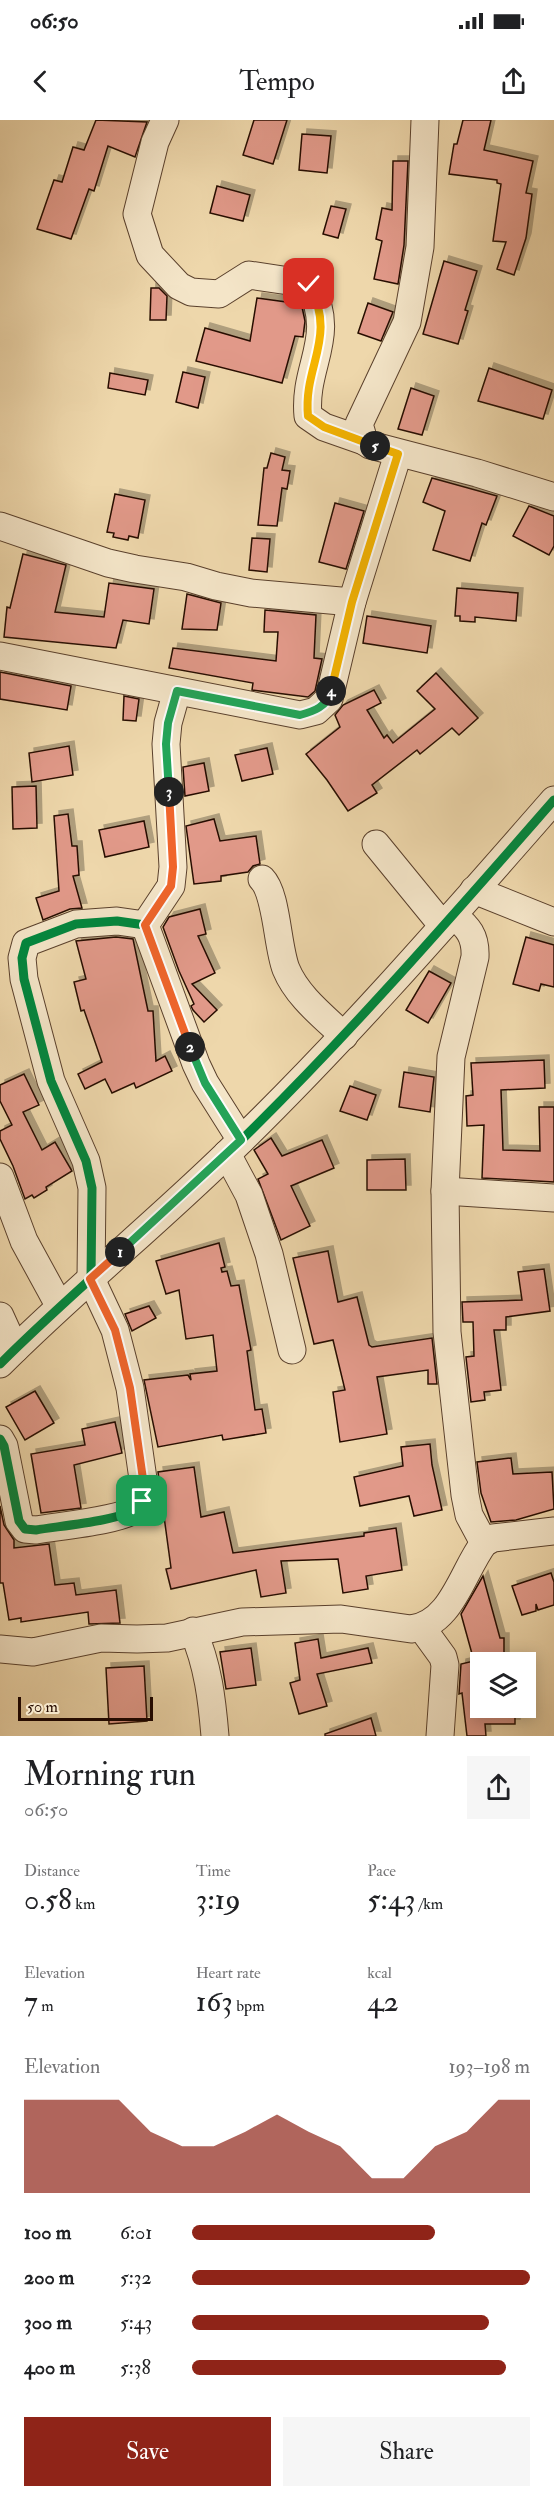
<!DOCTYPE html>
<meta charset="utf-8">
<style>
body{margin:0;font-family:"IM FELL Double Pica",serif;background:#f6f6f6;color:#202124;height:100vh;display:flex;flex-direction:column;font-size:22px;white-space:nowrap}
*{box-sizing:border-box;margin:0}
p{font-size:20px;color:#757577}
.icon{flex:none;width:33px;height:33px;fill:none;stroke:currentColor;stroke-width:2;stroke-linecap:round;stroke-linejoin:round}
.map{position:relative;height:1616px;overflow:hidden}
.side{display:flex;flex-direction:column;background:#fff;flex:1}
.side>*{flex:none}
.fabs{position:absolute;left:470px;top:1532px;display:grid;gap:12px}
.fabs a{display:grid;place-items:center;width:66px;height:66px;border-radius:0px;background:#fff;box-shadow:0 3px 15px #0003;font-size:30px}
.scale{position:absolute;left:18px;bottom:15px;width:135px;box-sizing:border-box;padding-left:6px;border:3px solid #280d01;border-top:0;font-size:16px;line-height:21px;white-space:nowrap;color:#280d01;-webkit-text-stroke:4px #f4e5c8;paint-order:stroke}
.pin{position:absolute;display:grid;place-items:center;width:51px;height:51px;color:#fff;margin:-26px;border-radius:12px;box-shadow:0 3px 9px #0006}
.km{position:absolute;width:30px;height:30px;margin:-15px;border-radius:50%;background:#222;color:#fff;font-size:16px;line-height:30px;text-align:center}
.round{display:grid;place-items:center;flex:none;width:63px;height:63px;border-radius:0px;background:#f6f6f6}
.headline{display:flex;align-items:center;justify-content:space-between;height:102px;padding:0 24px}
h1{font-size:33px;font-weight:600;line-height:45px}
.figures{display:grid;grid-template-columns:repeat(3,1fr);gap:9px;height:102px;padding:6px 24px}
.figures div{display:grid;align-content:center}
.figures b{font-size:30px;font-weight:600}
.figures small{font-size:16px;font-weight:400}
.figures p{font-size:16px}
.chart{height:168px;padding:12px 24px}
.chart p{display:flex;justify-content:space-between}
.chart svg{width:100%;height:108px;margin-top:6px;fill:#8f2418;opacity:.7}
.primary-button{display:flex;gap:12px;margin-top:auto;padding:12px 24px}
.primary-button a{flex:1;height:69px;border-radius:0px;background:#8f2418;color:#fff;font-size:24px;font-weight:600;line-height:69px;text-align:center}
.primary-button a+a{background:#f6f6f6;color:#202124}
ul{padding:0 24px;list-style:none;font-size:20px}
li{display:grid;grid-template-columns:96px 72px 1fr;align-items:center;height:45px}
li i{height:15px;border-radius:8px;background:#8f2418}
.status{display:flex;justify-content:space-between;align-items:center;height:42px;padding:0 30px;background:#fff;direction:ltr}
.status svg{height:16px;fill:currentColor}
header{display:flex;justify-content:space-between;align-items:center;height:78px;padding:0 24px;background:#fff;font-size:27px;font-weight:600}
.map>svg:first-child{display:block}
.building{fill:#e19989;stroke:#280d01;stroke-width:1.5;filter:url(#shadow)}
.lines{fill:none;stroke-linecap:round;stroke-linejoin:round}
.minor-casing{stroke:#5a402c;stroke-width:29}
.minor{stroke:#f4e5c8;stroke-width:27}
.cycleway-casing{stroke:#f4e5c8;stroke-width:13}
.cycleway{stroke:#00873e;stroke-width:9}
.split-1-casing{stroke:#fff;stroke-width:12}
.split-2-casing{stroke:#fff;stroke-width:12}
.split-3-casing{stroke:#fff;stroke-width:12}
.split-4-casing{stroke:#fff;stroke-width:12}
.split-5-casing{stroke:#fff;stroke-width:12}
.split-6-casing{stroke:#fff;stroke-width:12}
.split-1{stroke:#f0652b;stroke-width:8}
.split-2{stroke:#22a559;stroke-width:8}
.split-3{stroke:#f0652b;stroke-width:8}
.split-4{stroke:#22a559;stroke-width:8}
.split-5{stroke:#f5b400;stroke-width:8}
.split-6{stroke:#f5b400;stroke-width:8}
</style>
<div class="status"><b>06:50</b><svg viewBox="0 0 49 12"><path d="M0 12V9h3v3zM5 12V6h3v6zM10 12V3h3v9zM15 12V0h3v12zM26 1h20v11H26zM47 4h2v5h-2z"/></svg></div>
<header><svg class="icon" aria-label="back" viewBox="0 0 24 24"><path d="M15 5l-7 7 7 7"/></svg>Tempo<svg class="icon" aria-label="share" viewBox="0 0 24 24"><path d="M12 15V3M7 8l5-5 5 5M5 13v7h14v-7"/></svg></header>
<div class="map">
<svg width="554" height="1616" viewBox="0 0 554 1616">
<defs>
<filter id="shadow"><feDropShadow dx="5" dy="-5" stdDeviation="0" flood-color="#0004"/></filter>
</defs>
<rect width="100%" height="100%" fill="#eed7ab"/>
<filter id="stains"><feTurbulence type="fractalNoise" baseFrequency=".00333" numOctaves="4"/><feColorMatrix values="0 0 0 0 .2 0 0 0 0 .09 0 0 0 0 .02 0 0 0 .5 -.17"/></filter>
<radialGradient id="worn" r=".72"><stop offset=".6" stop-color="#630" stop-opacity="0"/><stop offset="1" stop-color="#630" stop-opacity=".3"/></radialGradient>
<g class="building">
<polygon points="96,0 147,2 135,37 108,26 94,71 89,69 71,119 37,109 54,60 62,62 73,27 84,30"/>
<polygon points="254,0 287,0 273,44 243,35"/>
<polygon points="463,0 491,0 484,30 533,41 526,73 532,74 526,118 514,155 497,149 506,122 493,121 501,64 497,63 497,60 449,54 454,24 457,24"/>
<polygon points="302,14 331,16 327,53 299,50"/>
<polygon points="393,41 408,41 404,125 398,164 374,159 382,121 376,119 382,88 392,90"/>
<polygon points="217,66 250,75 243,101 210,93"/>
<polygon points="331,86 346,89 338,118 323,114"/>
<polygon points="444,141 477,151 465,190 468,191 458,224 423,214"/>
<polygon points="151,168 159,168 167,176 166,200 150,200"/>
<polygon points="257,178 301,184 302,187 305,201 303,217 295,216 282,263 196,241 205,208 250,221"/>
<polygon points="368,183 393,192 381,221 358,213"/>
<polygon points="489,248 552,270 543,299 478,281"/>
<polygon points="183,252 205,257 198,288 176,282"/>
<polygon points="110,253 148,260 145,275 108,268"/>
<polygon points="411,268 434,276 422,315 398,309"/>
<polygon points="271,333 285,337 282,350 290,351 287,369 282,368 277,406 258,405 264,348 267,348"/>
<polygon points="432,358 497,376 486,405 482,403 470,441 433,430 445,391 423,382"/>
<polygon points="115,374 145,380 138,418 129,416 128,420 113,417 114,413 107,412"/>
<polygon points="335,383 364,391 346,449 319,442"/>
<polygon points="529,386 554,396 554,426 549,435 513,416"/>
<polygon points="252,418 270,419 267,452 249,450"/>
<polygon points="23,434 66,445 55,492 104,497 109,463 154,469 149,504 123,500 116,528 4,517 7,487 10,488"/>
<polygon points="457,468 518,473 516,501 475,497 475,502 460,501 460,496 455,496"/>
<polygon points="187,474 221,483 217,510 182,509"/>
<polygon points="265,490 316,495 314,538 322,539 315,571 308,577 252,570 253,563 169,548 173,528 276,541 278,512 264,512"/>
<polygon points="367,496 431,506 427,533 363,523"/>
<polygon points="0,552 71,566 67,590 0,579"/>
<polygon points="436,553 478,598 459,615 452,608 420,634 417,630 372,665 377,673 348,691 327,660 306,634 340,607 335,595 343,585 374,570 381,583 367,590 384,618 387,615 393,623 435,589 417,571"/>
<polygon points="124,576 139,579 136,601 123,600"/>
<polygon points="69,626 73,655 32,662 29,633"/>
<polygon points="267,628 273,654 242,661 235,635"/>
<polygon points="204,643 209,671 185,676 183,647"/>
<polygon points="36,666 37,708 13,709 12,667"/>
<polygon points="68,694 72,726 77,726 79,755 73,756 82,788 70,789 43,800 36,778 59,771 54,696"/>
<polygon points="214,699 220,721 256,716 260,744 253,746 248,752 221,756 221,761 194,764 186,706"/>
<polygon points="144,701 149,727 105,737 99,710"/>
<polygon points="200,789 206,814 198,816 215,853 192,864 217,890 204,902 193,890 191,886 194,884 179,851 163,807 169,797"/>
<polygon points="116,817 133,819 148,891 153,891 156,941 165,936 172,951 136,968 134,963 112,973 105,959 85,969 78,954 102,942 84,890 81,891 74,862 86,859 76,821"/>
<polygon points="526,817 554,825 554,867 541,864 539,871 513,864"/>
<polygon points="429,851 451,863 428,903 406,890"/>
<polygon points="544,940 545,968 501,970 503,1030 540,1031 539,987 554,987 554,1062 482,1058 484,1005 467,1006 466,976 473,975 471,943"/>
<polygon points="404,952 434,957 430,992 399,987"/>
<polygon points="24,954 39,985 23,992 42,1030 55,1022 72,1051 46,1067 47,1070 34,1078 32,1075 25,1079 13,1046 0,1019 0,1011 12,1005 0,981 0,965"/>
<polygon points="350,966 376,975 367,1000 340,991"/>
<polygon points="271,1018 282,1036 322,1020 334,1048 291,1066 310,1106 281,1120 258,1059 268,1054 254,1030"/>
<polygon points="405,1039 406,1070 367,1070 367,1040"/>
<polygon points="219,1123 225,1147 221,1148 222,1152 227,1151 231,1166 239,1165 251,1230 247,1231 255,1290 262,1289 266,1313 223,1320 222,1315 158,1327 144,1260 188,1255 191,1260 190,1254 217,1251 213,1215 186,1219 179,1170 166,1174 156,1141"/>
<polygon points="328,1131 338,1182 357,1177 369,1225 372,1227 432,1218 437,1264 428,1264 428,1250 377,1257 387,1314 340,1322 333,1272 345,1270 333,1220 314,1224 293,1138"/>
<polygon points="544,1149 550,1191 506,1197 506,1210 494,1210 501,1270 484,1272 485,1280 471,1282 466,1237 474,1236 473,1202 463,1202 462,1182 522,1180 518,1152"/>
<polygon points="149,1186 156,1198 132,1211 125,1194"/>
<polygon points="35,1271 54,1303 25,1320 6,1287"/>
<polygon points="115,1302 122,1333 74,1345 81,1388 41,1393 31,1334 85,1325 82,1309"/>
<polygon points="430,1324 432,1345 442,1390 414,1396 409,1376 360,1386 354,1357 403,1346 401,1327"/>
<polygon points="511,1338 513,1354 552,1352 554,1389 516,1400 491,1402 481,1373 477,1342"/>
<polygon points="194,1347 201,1397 224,1392 233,1433 364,1416 364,1413 396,1408 402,1450 366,1456 368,1469 343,1473 338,1439 281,1441 286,1473 261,1477 256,1450 171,1469 166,1449 171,1448 158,1352"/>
<polygon points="0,1386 4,1405 14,1420 14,1428 49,1424 55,1465 74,1463 76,1475 116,1470 120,1503 89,1504 88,1492 21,1502 21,1498 9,1500 3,1463 0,1463"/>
<polygon points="551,1453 554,1462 554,1485 538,1490 536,1484 536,1491 522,1495 512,1466"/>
<polygon points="483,1456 500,1518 504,1518 504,1542 480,1542 480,1587 515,1587 515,1604 485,1604 486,1616 467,1616 462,1573 459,1574 461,1544 474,1541 461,1494"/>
<polygon points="318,1519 321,1538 368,1528 372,1543 317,1554 327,1586 299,1594 290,1563 300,1560 295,1523"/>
<polygon points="251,1528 256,1565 226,1569 220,1532"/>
<polygon points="144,1546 147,1601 109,1604 106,1548"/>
<polygon points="371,1598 376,1616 325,1616 325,1614"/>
</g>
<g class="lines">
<g class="minor-casing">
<g id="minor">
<path d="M165,0L155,22L137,94L150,135L179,166L191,172L219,174L249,155L309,164C338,217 303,245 308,296L324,307L364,321"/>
<polyline points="425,0 420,127 407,202 359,304 364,321 370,325 477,353 554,377"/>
<polyline points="0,406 108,443 135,449 186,457 216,466 251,473 352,482"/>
<polyline points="0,536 300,595 316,591 329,579 352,482 398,334"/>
<polyline points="177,571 168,603 166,624 173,747 171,766 145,805 196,944 205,963 241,1020"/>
<polyline points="376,724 443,806"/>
<path d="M262,759C277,774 277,826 286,849C297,876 323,896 344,916"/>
<polyline points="474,770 554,802"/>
<path d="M453,795C468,807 476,816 475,837L451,937L445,1071L447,1212L465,1375L469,1395L484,1423"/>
<polyline points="227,1034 249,1075 269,1134 292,1230"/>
<polyline points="0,1057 24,1121 59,1185"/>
<polyline points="445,1071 554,1078"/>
<polyline points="0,1196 15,1229"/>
<path d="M0,1244C73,1171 153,1106 227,1034C343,922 448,801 554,680"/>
<path d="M0,1319L4,1326L19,1401L25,1409L36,1410C58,1406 121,1401 137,1388C143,1383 143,1373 144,1366L130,1268L115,1210L91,1159L92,1068L86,1041L51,961L24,859L22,838L26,823L76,804L117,801L145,805"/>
<polyline points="422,1508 443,1537 445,1545 440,1616"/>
<path d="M193,1511C208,1545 212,1580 215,1616"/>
<path d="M0,1529L33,1532L101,1518L137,1519L167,1518L242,1502L341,1499L411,1509C452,1504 462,1452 484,1423L493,1418L554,1411"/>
</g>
</g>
<use href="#minor" class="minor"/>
<g class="cycleway-casing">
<g id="cycleway">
<path d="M0,1244C73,1171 153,1106 227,1034C343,922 448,801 554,680"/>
<path d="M0,1319L4,1326L19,1401L25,1409L36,1410C58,1406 121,1401 137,1388C143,1383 143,1373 144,1366L130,1268L115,1210L91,1159L92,1068L86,1041L51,961L24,859L22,838L26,823L76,804L117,801L145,805"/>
</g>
</g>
<use href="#cycleway" class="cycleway"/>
</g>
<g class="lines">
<g class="split-1-casing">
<polyline id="split-1" points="120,1132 90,1159 115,1210 130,1268 144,1366 142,1381"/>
</g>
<g class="split-2-casing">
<polyline id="split-2" points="120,1132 241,1020 205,963 190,927"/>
</g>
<g class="split-3-casing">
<polyline id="split-3" points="169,672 173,747 171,766 145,805 190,927"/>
</g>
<g class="split-4-casing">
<path id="split-4" d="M169,672L166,624L168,603L177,571L300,595C314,591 327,587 331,571"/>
</g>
<g class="split-5-casing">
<polyline id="split-5" points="331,571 352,482 398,334 375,326"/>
</g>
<g class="split-6-casing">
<path id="split-6" d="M309,164C338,218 303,245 308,296L324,307L375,326"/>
</g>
<use href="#split-1" class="split-1"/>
<use href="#split-2" class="split-2"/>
<use href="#split-3" class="split-3"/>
<use href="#split-4" class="split-4"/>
<use href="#split-5" class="split-5"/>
<use href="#split-6" class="split-6"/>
</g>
<rect width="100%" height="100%" filter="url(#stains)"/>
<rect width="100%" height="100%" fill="url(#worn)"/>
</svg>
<div class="fabs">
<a><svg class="icon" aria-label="layers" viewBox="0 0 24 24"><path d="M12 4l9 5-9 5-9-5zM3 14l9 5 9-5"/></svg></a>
</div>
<div class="scale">50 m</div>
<div class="pin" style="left:142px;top:1381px;background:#1e9e55"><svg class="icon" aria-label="arrive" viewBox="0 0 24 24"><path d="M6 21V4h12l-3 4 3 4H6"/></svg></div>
<div class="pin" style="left:309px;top:164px;background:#d93025"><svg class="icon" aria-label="check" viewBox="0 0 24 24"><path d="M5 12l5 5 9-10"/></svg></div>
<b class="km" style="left:120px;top:1132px">1</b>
<b class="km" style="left:190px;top:927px">2</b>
<b class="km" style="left:169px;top:672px">3</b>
<b class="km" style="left:331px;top:571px">4</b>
<b class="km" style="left:375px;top:326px">5</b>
</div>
<section class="side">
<div class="headline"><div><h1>Morning run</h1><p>06:50</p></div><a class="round"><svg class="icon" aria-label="share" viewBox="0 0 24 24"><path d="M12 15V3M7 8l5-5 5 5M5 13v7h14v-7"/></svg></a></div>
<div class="figures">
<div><p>Distance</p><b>0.58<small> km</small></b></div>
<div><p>Time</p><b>3:19</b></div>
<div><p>Pace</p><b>5:43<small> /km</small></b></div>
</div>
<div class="figures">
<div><p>Elevation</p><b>7<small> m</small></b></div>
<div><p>Heart rate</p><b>163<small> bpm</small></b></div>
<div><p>kcal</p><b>42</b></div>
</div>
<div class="chart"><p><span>Elevation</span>193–198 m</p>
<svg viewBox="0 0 160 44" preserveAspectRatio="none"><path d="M0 44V6L10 6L20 6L30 6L40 19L50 25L60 25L70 19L80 12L90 19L100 25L110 38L120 38L130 25L140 19L150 6L160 6V44z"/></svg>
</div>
<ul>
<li><b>100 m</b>6:01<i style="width:72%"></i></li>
<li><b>200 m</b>5:32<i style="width:100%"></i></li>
<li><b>300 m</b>5:43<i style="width:88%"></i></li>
<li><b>400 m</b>5:38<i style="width:93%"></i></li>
</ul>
<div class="primary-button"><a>Save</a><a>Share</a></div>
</section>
